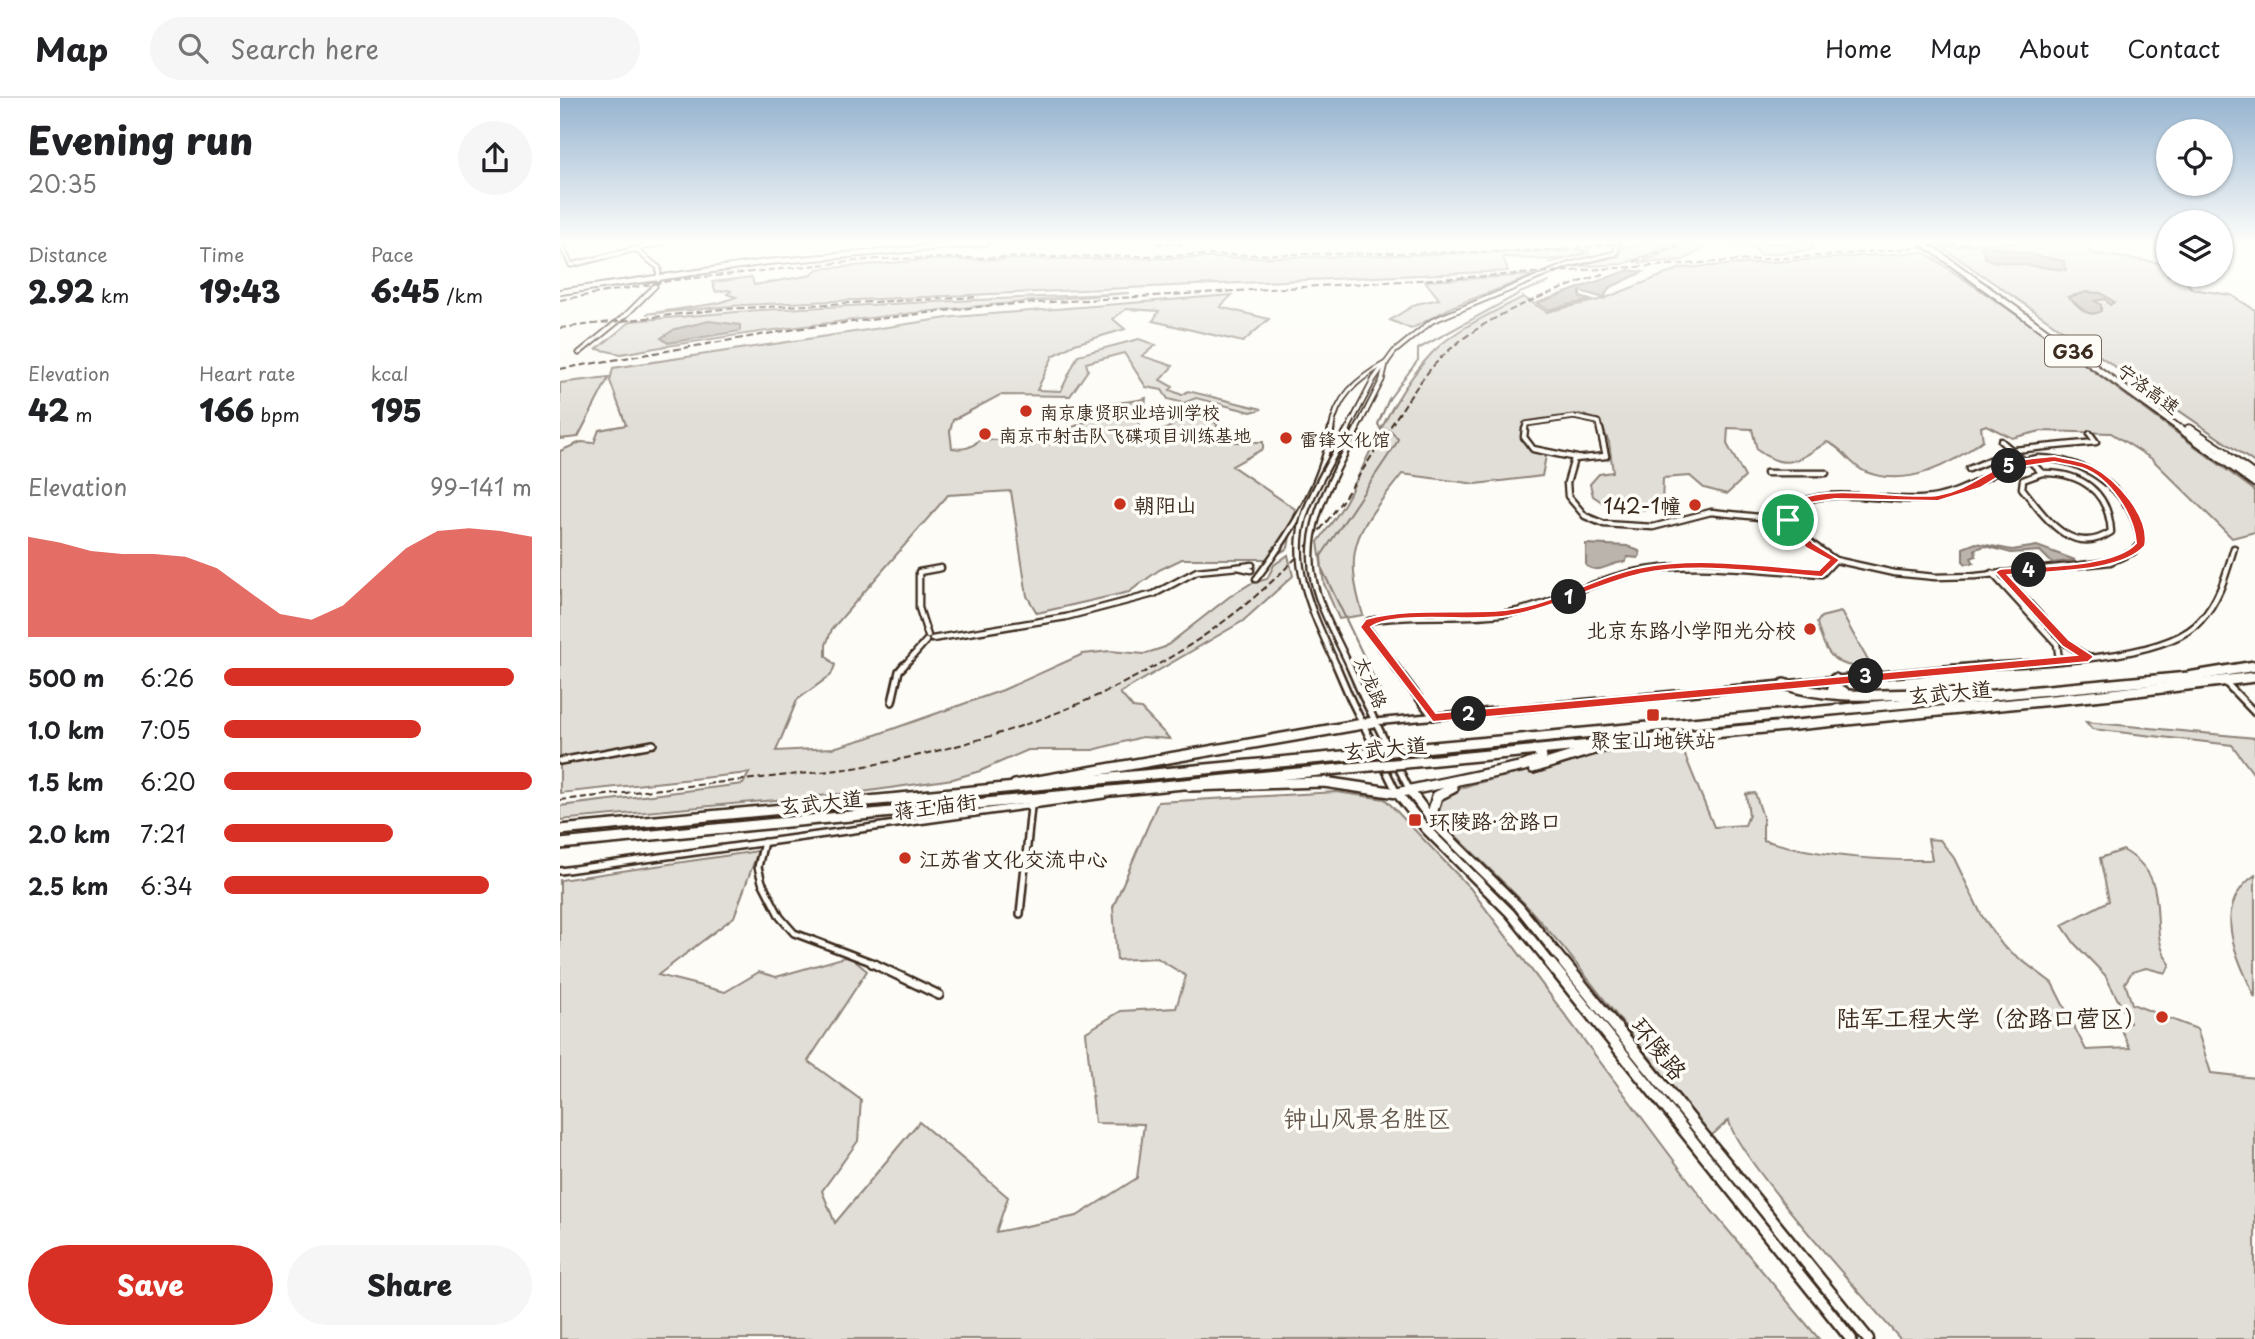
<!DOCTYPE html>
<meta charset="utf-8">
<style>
body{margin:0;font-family:"Playpen Sans","LXGW WenKai TC",sans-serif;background:#f6f6f6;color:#202124;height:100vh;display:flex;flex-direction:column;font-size:26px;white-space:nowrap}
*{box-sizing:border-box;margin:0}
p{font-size:23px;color:#757577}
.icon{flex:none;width:38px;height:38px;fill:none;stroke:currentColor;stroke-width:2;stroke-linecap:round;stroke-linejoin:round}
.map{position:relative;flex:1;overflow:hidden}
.details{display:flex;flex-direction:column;background:#fff;width:560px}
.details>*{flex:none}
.tools{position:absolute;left:1596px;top:21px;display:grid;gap:14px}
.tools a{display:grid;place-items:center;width:77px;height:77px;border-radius:50%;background:#fff;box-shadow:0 2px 5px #0004;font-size:35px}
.pin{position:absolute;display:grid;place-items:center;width:60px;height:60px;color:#fff;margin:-30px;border:4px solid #fff;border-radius:50%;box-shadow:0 2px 7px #0007}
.km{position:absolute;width:35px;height:35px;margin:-18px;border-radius:50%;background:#222;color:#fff;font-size:19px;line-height:35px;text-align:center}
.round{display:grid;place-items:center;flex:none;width:74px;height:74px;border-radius:37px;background:#f6f6f6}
.headline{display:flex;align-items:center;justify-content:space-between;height:119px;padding:0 28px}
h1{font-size:38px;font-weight:800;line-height:52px}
.stats{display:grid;grid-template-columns:repeat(3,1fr);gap:10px;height:119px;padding:7px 28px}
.stats div{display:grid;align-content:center}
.stats b{font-size:30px;font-weight:800}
.stats small{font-size:19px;font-weight:400}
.stats p{font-size:19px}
.chart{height:196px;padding:14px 28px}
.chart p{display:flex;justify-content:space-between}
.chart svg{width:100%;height:126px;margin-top:7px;fill:#d93025;opacity:.7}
.cta{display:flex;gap:14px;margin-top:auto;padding:14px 28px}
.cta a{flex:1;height:80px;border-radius:42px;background:#d93025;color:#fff;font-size:28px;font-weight:800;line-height:80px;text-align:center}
.cta a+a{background:#f6f6f6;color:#202124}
ul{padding:0 28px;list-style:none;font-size:23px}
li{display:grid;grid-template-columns:112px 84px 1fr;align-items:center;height:52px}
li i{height:18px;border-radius:9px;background:#d93025}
header{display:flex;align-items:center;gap:42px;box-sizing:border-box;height:98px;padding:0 35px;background:#fff;border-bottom:2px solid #e0e0e0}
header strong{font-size:33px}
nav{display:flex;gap:38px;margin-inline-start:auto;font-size:24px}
.search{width:490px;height:63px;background:#f6f6f6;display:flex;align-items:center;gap:18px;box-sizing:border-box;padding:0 24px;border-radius:38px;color:#757577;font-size:26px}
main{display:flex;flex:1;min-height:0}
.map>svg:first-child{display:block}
.green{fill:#e1ded7;stroke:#8e847a;stroke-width:2}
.water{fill:#bbb4ad;stroke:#887d74;stroke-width:2}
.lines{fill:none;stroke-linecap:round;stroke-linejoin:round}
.stream{stroke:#887d74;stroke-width:2}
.minor-tunnel{stroke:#d6d2cc;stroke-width:4.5;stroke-dasharray:4.5 2.5;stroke-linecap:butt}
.minor-far3-casing{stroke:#3b2a1e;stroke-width:7}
.minor-far2-casing{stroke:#3b2a1e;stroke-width:9}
.minor-far1-casing{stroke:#3b2a1e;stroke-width:10}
.minor-casing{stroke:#3b2a1e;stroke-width:12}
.major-far2-casing{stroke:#3b2a1e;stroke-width:8}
.major-far1-casing{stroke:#3b2a1e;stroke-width:13}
.major-casing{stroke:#3b2a1e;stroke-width:15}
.highway-far2-casing{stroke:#3b2a1e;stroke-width:9}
.highway-far1-casing{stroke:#3b2a1e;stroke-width:11}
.highway-casing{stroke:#3b2a1e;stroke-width:14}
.minor-far3{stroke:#fdfcf7;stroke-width:3.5}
.minor-far2{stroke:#fdfcf7;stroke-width:4.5}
.minor-far1{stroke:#fdfcf7;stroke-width:5}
.minor{stroke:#fdfcf7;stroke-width:7}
.major-far2{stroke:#fdfcf7;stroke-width:4.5}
.major-far1{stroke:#fdfcf7;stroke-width:8}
.major{stroke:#fdfcf7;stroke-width:10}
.highway-far2{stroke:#fdfcf7;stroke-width:5}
.highway-far1{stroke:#fdfcf7;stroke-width:7}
.highway{stroke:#fdfcf7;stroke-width:9}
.rail{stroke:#3b2a1e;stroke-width:2;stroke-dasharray:7 3.5;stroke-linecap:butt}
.minor-bridge-far2-casing{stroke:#3b2a1e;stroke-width:7;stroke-linecap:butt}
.minor-bridge-far1-casing{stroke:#3b2a1e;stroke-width:9;stroke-linecap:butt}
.minor-bridge-casing{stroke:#3b2a1e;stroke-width:10;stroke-linecap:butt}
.highway-bridge-casing{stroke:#3b2a1e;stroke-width:14;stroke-linecap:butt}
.minor-bridge-far2{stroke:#fdfcf7;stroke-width:3.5}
.minor-bridge-far1{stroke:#fdfcf7;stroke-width:4.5}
.minor-bridge{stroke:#fdfcf7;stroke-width:5}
.highway-bridge{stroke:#fdfcf7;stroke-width:9}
.route{fill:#d93025;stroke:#fff;stroke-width:2;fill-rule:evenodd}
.poi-dot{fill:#c8321e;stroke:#fdfcf7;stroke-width:2.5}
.labels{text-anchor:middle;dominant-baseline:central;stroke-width:7;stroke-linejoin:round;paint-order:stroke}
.far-street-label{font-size:18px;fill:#3b2a1e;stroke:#fdfcf7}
.far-poi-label{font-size:18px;fill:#3b2a1e;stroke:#fdfcf7;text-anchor:start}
.shield{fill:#fdfcf7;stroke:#75695f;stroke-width:2}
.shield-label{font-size:19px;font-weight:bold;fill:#3b2a1e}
.poi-label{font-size:21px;fill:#3b2a1e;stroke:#fdfcf7;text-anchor:start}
.street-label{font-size:21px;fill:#3b2a1e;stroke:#fdfcf7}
.near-poi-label{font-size:24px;fill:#3b2a1e;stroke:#fdfcf7;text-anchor:end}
.near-street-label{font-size:24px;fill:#3b2a1e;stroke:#fdfcf7}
.near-park-label{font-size:24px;fill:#64574c;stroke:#fdfcf7}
</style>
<header>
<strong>Map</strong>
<div class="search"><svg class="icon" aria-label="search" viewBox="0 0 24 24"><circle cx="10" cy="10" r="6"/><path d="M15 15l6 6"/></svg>Search here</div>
<nav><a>Home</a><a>Map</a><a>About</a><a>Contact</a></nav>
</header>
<main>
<section class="details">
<div class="headline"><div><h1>Evening run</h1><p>20:35</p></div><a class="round"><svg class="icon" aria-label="share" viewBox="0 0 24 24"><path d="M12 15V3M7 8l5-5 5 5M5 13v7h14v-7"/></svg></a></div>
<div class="stats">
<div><p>Distance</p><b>2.92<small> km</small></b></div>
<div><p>Time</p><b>19:43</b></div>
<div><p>Pace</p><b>6:45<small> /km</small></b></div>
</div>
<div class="stats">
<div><p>Elevation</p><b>42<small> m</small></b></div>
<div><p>Heart rate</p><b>166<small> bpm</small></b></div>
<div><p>kcal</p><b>195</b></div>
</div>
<div class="chart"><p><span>Elevation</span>99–141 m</p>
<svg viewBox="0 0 160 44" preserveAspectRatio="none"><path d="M0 44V9L10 11L20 14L30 15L40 15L50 16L60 20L70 28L80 36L90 38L100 33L110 23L120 13L130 7L140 6L150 7L160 9V44z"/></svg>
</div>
<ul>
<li><b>500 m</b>6:26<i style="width:94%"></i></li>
<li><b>1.0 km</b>7:05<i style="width:64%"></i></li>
<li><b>1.5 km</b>6:20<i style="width:100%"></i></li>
<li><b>2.0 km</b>7:21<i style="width:55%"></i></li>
<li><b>2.5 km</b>6:34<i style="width:86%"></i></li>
</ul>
<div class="cta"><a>Save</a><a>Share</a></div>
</section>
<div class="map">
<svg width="1695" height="1241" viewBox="0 0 1695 1241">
<rect width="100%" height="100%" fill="#fdfcf7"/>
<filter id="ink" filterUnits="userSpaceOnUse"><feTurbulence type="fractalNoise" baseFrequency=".0143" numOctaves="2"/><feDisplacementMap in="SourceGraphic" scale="14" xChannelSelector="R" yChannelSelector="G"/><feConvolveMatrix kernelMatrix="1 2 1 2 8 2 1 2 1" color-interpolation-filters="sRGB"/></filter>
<g filter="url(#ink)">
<g class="green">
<polygon points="1083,145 1120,145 1063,166 1012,169 1059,158 1062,149"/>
<polygon points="1129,145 1253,145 1251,152 1200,157 1194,150 1150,146 1124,162 1079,165"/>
<polygon points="1425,145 1526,145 1531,155 1608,166 1608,177 1621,177 1632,191 1671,197 1695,212 1695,365 1383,150"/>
<path d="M1027,152C1004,168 969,159 943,159L948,173L183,207L86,216L159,205L176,199L167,196L171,193L168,192L156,194L152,184L192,179L194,187L252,177L257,171L367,162L762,159Z"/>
<path d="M1364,154L1470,226L1695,393V434L1672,440L1592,361L1551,335L1481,333L1452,340L1426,327L1421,329L1423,342C1391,367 1347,390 1306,374C1290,368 1284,350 1267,344C1239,362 1227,374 1197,352L1192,331L1168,330L1167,346L1185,379L1167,396L1144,390L1130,378L1103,380L1102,407C1076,416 1055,415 1033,398L1030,386L1039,376L1053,374L1049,344L1039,322L1020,316L963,325L961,338L969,350L986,358L982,378L916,386L842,376C800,430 781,446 803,517L779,521L764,486L758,444C768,429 780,415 788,399C813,350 833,296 872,255C896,230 933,215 963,199L987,214L1043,201L1121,170Z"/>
<polygon points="975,177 894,208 851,231 830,222 856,206 879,201 865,183"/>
<path d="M570,195C399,208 230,226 61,256L37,251L71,223L200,212Z"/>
<path d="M672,197L660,209L709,221L683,244L593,223L599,213L566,211L553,221L565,231L515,246L493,258L477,292L501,293L518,257L579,241L596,247L582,258L613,268L600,282L613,289L610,292L622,297L628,293L702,311L691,314L636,300L624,305L608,301L602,292L586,289L564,255L526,265L528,272L510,298L440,297L393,322L390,333L392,350C404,352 412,350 420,341L476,344L483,335L508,331L528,323L530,319L515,317C538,301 561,308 586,300L585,309L590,310L577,321L583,335C605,337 618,324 633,309L657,326L654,344H703V351L672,368L735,411L728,450L709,461H622L599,472L569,494L477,515L467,498L451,393L388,397L272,531L266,547V558L275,567L271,577L237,602L216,653L273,650L307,640L443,592L523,556L550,553L584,556L605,549L669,499L690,486L707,481L714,467L728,457L733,478L683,523L560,595L573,610L581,611L610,641L582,639L533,652H468L420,673L393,681L302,694L0,722V708L183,686L189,675L0,695V353L21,344L34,345L39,332L66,327L50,283L53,270L394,219Z"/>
<polygon points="49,279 18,339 0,341 0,285"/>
<path d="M1281,514L1311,568C1277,572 1265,558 1257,525L1261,519Z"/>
<polygon points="1526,624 1695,640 1695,678 1672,647 1532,631"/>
<path d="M1120,645L1154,729L1185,727L1189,717L1186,696L1195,695L1203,719V742C1258,758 1315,763 1372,762L1368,741L1380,742L1394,760L1422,818L1443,848L1492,885L1526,952L1570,950L1559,927L1570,925L1545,877L1515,846L1502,827L1549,803L1540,760L1563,752C1618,783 1583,830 1610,866L1606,875L1586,870L1572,874L1565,885L1572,906L1637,931L1651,975L1695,980V1241H1340C1310,1206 1172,1054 1169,1022L1151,1038L1003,849L964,805L883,725L876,713L878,703L889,694L913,686L1039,656Z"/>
<polygon points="776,694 825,701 910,790 1151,1112 1259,1241 0,1241 0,782 198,753 174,819 98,877 165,894 199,874 216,879 289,858 307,873 248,963 301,1002 298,1043 262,1093 275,1125 359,1024 448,1099 436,1134 517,1118 577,1080 584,1026 535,1025 526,934 561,913 616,910 626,878 597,860 557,862 553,809 598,704"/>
<path d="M1695,777V900C1678,860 1649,810 1695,777Z"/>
</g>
<g class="water">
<polygon points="1424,147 1504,163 1506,172 1432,163 1425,159 1421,148"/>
<polygon points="1069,172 1083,174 1049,190 1044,200 1020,193 1020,199 1030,202 988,212 977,205"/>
<path d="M1527,194L1541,195L1554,204L1550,207L1545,201L1535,203L1541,207V213C1526,222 1518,206 1508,199Z"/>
<polygon points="149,223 180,227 180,233 108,245 101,240 115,231"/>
<polygon points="1416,445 1452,452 1477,448 1515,462 1492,465 1480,453 1451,455 1426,448 1415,451 1416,458 1411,460 1414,465 1406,466 1403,463 1403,450"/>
<path d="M1026,446L1067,448L1079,453L1080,457L1078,460L1068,459L1065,464C1049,464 1041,477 1026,468Z"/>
</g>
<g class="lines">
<g class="stream">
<polyline points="988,165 1029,155 1029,152"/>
<polyline points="825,603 762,471 761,458 836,346 838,341 831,333 820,330 818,326 829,301 858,262 858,251 962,194 989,184"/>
</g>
<polyline class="minor-tunnel" points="692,467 705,470"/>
<g class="minor-far3-casing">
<g id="minor-far3">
<polyline points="0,145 11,167 101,145"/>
<polyline points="76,152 99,170 98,182"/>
<polyline points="19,255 67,216 95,188"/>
<polyline points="814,281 824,267"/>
<polyline points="822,282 826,265 834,254 872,223 1008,167 1056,155 1057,145"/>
<path d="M771,333C776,299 797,281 826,265"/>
<polyline points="965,333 966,326 1014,319 1038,324 1040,333"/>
</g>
</g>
<g class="minor-far2-casing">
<g id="minor-far2">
<polyline points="965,331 964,339 973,351 1017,360"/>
<polyline points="1040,331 1046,358 1014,361 1007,385 1008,398 1025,418 1044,426 1093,429 1151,414 1228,422"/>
<polyline points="1441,343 1465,364"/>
<path d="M1478,360C1528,361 1574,394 1581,446L1573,454L1550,464L1416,478L1375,479L1334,475L1275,462L1245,441L1229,425L1230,410C1265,386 1322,404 1362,401C1406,399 1435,367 1478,360Z"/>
<polyline points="1470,363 1482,375"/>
<polyline points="1409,371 1454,352 1536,344 1530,336"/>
<polyline points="1206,375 1266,375"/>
<path d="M1482,375C1520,374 1549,393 1551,434C1511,460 1485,419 1462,390L1463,382Z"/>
<polyline points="691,472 678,469 692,467"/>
<polyline points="1432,475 1497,546 1499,562"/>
<polyline points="1441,475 1505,545 1528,559"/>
<path d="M696,481C728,439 764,385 771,331"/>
<polyline points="368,538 359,510 359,474 381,470"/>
<polyline points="372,541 506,519 594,496 637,473 678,469"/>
<polyline points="343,569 366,543"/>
<path d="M836,569L806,529L809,523C855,515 902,522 948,515C987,508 1018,491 1054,479C1120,459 1195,472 1262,476L1275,462"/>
<path d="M1410,569C1466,564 1605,565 1641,522C1660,501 1666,476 1674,450"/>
</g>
</g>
<g class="minor-far1-casing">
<g id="minor-far1">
<polyline points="834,567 873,619"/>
<polyline points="1665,584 1695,615"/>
<polyline points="803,599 850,693"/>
<polyline points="791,602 837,695"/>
<polyline points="332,604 339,573 344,567"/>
<polyline points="814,624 1429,567"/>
<polyline points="0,663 93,646"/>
<polyline points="204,744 198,769 202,784 220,819 234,835 316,866"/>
<polyline points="0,773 544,697"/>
<polyline points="460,816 471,709"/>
</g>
</g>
<g class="minor-casing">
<polyline id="minor" points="312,865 379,897"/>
</g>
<g class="major-far2-casing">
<polyline id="major-far2" points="0,194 207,164 426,145"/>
</g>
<g class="major-far1-casing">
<g id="major-far1">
<polyline points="850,693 874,725 959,809 1005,866"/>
<polyline points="837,695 866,731 950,815 991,866"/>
</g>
</g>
<g class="major-casing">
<g id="major">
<polyline points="990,865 1291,1241"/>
<polyline points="1004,865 1308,1241"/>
</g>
</g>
<g class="highway-far2-casing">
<g id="highway-far2">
<polyline points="1364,145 1623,333"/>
<polyline points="1628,330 1633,333"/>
</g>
</g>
<g class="highway-far1-casing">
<g id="highway-far1">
<polyline points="1621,331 1695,385"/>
<polyline points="1630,331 1666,355"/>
<polyline points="1662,354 1695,378"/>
<polyline points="1689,569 1695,568"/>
</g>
</g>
<g class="highway-casing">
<g id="highway">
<polyline points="1275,581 1273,590 1284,594"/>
<path d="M1224,586C1279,605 1336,594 1393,596"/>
<polyline points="841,652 1628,579 1695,568"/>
<polyline points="846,665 1543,597 1695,579"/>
<polyline points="973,670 1044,648"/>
<polyline points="455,687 814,624"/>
<polyline points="630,688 764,684 837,695 964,668 982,661 981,655 974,652"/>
<polyline points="874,725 872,716 877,698 893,690"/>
<polyline points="0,732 804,656"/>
<polyline points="0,746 810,668"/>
</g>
</g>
<use href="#minor-far3" class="minor-far3"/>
<use href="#minor-far2" class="minor-far2"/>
<use href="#minor-far1" class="minor-far1"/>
<use href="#minor" class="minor"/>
<use href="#major-far2" class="major-far2"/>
<use href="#major-far1" class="major-far1"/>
<use href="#major" class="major"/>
<use href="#highway-far2" class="highway-far2"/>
<use href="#highway-far1" class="highway-far1"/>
<use href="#highway" class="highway"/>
<g class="rail">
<polyline points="596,145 623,147"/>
<polyline points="1074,164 1123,145"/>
<polyline points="0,202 115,182 316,161 915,154 996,152 1065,145"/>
<polyline points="0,230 163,211 419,199"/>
<polyline points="0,271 242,230 426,208 1274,157 1409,145"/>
<path d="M0,702C67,695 135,687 202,680C235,676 268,674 300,669C456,642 616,581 729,467C771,425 802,373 834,323C850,299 865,274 886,255C930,214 990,195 1045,175"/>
</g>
<g class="minor-bridge-far2-casing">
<g id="minor-bridge-far2">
<polyline points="787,333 814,281"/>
<polyline points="796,333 822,282"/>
</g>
</g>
<g class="minor-bridge-far1-casing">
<g id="minor-bridge-far1">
<path d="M777,569C756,521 726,467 746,413C756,385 774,358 788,331"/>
<path d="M790,569C778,542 760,512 754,484C741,428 773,380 797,331"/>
</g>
</g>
<g class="minor-bridge-casing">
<g id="minor-bridge">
<polyline points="776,567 791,602"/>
<polyline points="789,567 803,599"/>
</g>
</g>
<g class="highway-bridge-casing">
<g id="highway-bridge">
<polyline points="804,656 841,652"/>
<polyline points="810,668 846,665"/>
</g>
</g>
<use href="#minor-bridge-far2" class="minor-bridge-far2"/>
<use href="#minor-bridge-far1" class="minor-bridge-far1"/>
<use href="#minor-bridge" class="minor-bridge"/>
<use href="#highway-bridge" class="highway-bridge"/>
</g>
</g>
<linearGradient id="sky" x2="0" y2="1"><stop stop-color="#96b4d0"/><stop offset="0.45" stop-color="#fefefb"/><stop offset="1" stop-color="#fefefb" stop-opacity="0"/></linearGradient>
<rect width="1695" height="319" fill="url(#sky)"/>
<path class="route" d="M1494,358C1506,361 1521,362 1532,368C1557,381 1591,419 1585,448C1560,476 1485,473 1448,477L1509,542L1532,557L1534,559L1528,564L873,624L800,529L806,521C851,509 898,516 945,512C993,507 1035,478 1083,469C1140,458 1202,468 1259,472L1269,462L1246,450L1224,422L1225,410C1256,380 1338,403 1378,397C1406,392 1422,377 1446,366C1460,360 1479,360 1494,358ZM1494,364C1503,366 1513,367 1522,370C1550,380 1574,417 1576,445C1554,470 1474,468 1440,471L1435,474L1502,548L1516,557L876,615L811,529C835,512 916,525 948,518C995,510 1035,487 1081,476C1137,464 1205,475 1262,479L1280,462L1253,445L1233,422L1234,411L1243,406L1275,401L1378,403L1420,390L1453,370Z"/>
<g class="poi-dot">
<circle cx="466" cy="313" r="7"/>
<circle cx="425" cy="336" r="7"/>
<circle cx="726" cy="340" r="7"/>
<circle cx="560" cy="406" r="7"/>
<circle cx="1135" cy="407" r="7"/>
<circle cx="1250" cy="531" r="7"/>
<rect x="1086" y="610" width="14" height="14" rx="3.5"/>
<rect x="848" y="715" width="14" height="14" rx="3.5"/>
<circle cx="345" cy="760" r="7"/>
<circle cx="1602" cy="919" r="7"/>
</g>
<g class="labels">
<g class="far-street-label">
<text transform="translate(1589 290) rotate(36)">宁洛高速</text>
<text transform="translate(812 584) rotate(67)">太龙路</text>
</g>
<g class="far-poi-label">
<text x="480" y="313">南京康贤职业培训学校</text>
<text x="439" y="336">南京市射击队飞碟项目训练基地</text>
<text x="740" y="340">雷锋文化馆</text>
</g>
<rect class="shield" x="1485" y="237.5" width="56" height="31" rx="5"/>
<g class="shield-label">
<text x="1513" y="253">G36</text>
</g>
<g class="poi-label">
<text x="574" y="406">朝阳山</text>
<text x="1121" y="407" text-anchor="end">142-1幢</text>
<text x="1236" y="531" text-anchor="end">北京东路小学阳光分校</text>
<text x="1093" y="641" text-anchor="middle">聚宝山地铁站</text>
<text x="869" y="722">环陵路·岔路口</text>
<text x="359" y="760">江苏省文化交流中心</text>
</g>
<g class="street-label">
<text transform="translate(1390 593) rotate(-5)">玄武大道</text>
<text transform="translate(825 649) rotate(-5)">玄武大道</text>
<text transform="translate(261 703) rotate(-6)">玄武大道</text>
<text transform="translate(375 707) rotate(-7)">蒋王庙街</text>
</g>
<g class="near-poi-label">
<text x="1588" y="919">陆军工程大学（岔路口营区）</text>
</g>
<g class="near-street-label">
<text transform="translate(1100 950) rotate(51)">环陵路</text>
</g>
<g class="near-park-label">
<text x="807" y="1019">钟山风景名胜区</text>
</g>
</g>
</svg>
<div class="tools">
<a><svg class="icon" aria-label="locate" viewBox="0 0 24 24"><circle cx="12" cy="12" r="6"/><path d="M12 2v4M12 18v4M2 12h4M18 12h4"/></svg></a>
<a><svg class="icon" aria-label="layers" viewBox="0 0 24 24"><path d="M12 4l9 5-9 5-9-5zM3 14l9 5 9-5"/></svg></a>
</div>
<div class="pin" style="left:1228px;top:422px;background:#1e9e55"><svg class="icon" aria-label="arrive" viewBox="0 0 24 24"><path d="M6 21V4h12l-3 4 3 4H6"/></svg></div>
<b class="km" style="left:1009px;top:499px">1</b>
<b class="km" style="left:909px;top:616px">2</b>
<b class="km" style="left:1306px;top:578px">3</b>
<b class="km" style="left:1469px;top:472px">4</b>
<b class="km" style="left:1449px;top:368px">5</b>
</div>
</main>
